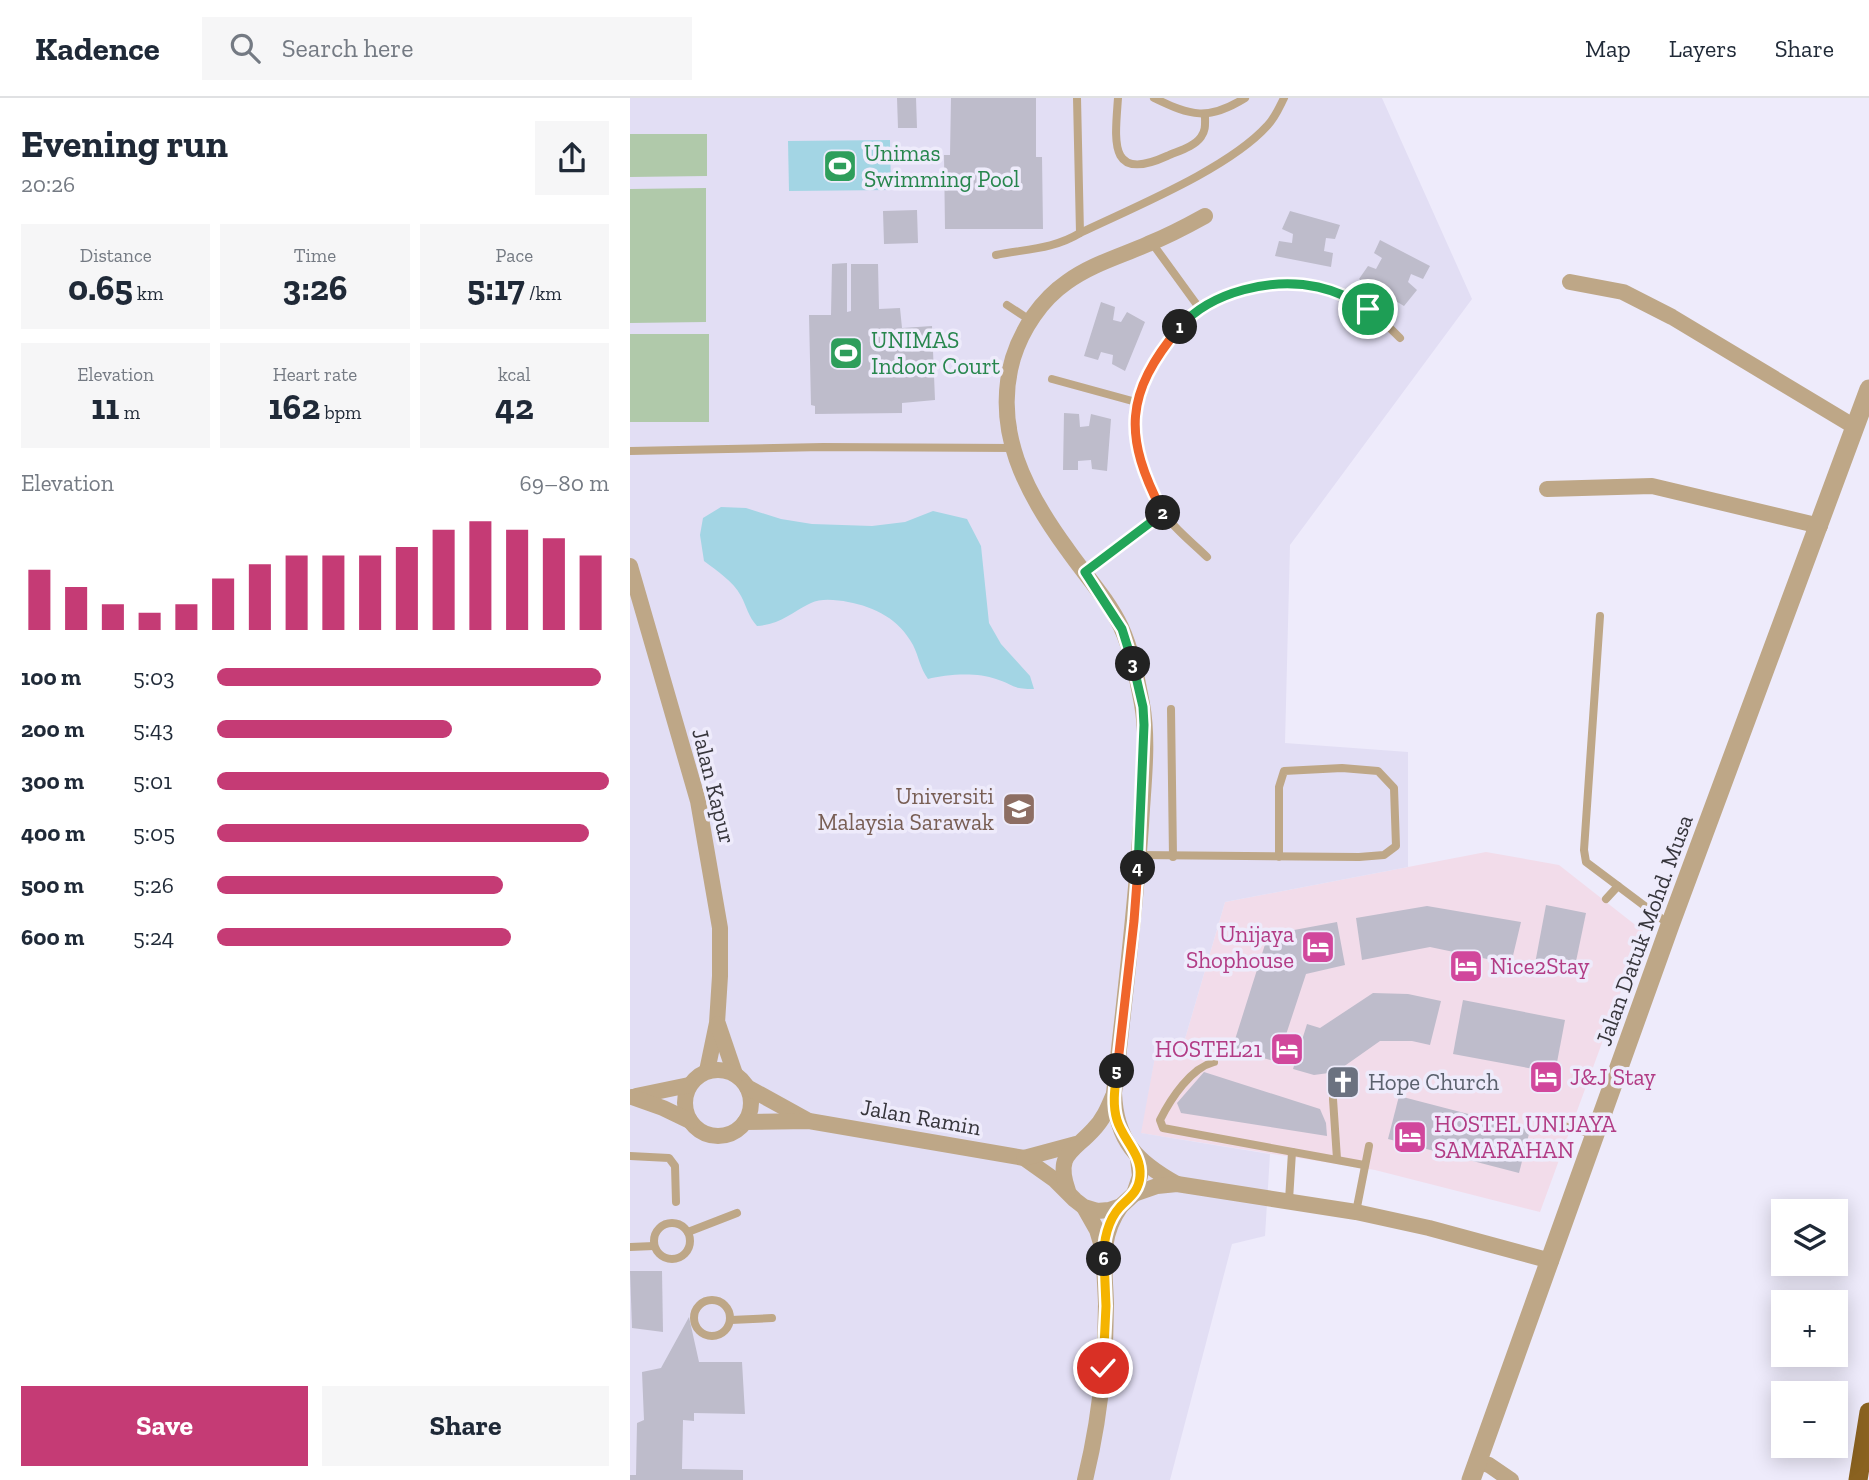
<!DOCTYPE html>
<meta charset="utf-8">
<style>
body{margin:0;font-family:"Zilla Slab",serif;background:#f6f6f7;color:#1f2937;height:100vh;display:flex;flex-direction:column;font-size:26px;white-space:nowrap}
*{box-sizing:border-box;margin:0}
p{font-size:23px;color:#747a83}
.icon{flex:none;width:38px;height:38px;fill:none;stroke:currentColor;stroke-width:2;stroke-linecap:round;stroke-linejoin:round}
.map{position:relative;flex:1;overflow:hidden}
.panel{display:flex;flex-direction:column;background:#fff;width:630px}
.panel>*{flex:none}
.buttons{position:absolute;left:1141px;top:1101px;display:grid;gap:14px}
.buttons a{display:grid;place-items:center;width:77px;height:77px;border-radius:0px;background:#fff;box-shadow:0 4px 18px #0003;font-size:35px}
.pin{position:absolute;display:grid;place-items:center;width:60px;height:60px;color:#fff;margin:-30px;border:4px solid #fff;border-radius:50%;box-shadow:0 2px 7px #0007}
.km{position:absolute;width:35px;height:35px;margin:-18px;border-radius:50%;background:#222;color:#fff;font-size:19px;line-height:35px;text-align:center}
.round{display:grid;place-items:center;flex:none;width:74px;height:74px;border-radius:0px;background:#f6f6f7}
.overview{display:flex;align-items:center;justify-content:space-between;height:119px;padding:0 21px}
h1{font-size:38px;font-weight:700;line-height:52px}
.figures{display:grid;grid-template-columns:repeat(3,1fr);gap:10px;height:119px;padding:7px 21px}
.figures div{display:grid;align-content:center;border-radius:0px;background:#f6f6f7;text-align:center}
.figures b{font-size:35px;font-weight:700}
.figures small{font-size:19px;font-weight:400}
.figures p{font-size:19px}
.chart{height:196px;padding:14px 21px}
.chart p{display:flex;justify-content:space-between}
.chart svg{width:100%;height:126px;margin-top:7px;stroke:#c53b75;stroke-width:6}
.primary-button{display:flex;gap:14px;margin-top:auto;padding:14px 21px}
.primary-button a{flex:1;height:80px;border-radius:0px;background:#c53b75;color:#fff;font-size:28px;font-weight:700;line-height:80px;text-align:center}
.primary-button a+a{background:#f6f6f7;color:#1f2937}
ul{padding:0 21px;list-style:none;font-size:23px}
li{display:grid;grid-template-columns:112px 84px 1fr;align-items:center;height:52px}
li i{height:18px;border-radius:9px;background:#c53b75}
header{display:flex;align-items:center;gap:42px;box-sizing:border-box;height:98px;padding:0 35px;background:#fff;border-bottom:2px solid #e0e1e3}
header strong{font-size:33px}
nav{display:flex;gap:38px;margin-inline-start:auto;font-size:24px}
.search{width:490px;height:63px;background:#f6f6f7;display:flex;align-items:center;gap:18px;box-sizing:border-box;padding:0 24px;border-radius:0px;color:#747a83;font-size:26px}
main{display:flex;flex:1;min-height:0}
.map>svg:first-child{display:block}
.commercial{fill:#f2dcea}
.built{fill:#e2def4}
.green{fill:#b0c9aa}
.water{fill:#a3d5e4}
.building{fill:#bebccb}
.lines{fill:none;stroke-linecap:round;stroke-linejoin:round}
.service{stroke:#bea787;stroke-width:8}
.minor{stroke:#bea787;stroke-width:16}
.tertiary{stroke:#bea787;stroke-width:19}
.trunk{stroke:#8a6220;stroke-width:19}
.split-1-casing{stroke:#fff;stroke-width:14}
.split-2-casing{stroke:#fff;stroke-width:14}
.split-3-casing{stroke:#fff;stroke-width:14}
.split-4-casing{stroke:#fff;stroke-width:14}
.split-5-casing{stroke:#fff;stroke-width:14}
.split-6-casing{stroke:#fff;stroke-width:14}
.split-7-casing{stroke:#fff;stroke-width:14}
.split-1{stroke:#22a559;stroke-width:9}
.split-2{stroke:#f0652b;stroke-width:9}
.split-3{stroke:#22a559;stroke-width:9}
.split-4{stroke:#22a559;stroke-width:9}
.split-5{stroke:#f0652b;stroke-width:9}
.split-6{stroke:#f5b400;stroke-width:9}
.split-7{stroke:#f5b400;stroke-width:9}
.labels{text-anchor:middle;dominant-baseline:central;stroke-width:7;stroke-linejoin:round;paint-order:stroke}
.leisure-label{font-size:23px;fill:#27864d;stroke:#eeebfb;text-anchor:start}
.street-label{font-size:23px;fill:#36353b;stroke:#eeebfb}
.education-label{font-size:23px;fill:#785e54;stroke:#eeebfb;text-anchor:end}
.hotel-label{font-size:23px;fill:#b23c85;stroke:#eeebfb;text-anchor:start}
.worship-label{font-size:23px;fill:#5b616d;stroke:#eeebfb;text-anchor:start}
</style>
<header>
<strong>Kadence</strong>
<div class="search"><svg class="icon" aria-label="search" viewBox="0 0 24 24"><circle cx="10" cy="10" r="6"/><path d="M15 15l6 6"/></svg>Search here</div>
<nav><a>Map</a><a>Layers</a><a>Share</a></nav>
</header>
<main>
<section class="panel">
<div class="overview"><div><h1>Evening run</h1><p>20:26</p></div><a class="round"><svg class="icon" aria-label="share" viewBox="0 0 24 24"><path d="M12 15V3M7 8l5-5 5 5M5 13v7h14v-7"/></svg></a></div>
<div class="figures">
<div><p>Distance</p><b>0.65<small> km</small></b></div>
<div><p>Time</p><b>3:26</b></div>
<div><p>Pace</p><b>5:17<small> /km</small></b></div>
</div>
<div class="figures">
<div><p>Elevation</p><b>11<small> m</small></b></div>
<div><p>Heart rate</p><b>162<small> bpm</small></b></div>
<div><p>kcal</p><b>42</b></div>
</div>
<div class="chart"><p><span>Elevation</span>69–80 m</p>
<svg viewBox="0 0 160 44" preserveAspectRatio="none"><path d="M5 44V23M15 44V29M25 44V35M35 44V38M45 44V35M55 44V26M65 44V21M75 44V18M85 44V18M95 44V18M105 44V15M115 44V9M125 44V6M135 44V9M145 44V12M155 44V18"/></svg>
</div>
<ul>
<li><b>100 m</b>5:03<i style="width:98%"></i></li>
<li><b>200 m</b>5:43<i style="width:60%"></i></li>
<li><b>300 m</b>5:01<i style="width:100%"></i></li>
<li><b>400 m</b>5:05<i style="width:95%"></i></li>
<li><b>500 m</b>5:26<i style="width:73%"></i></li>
<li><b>600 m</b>5:24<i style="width:75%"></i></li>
</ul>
<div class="primary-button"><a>Save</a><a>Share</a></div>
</section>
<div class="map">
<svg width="1239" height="1382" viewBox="0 0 1239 1382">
<rect width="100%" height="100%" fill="#eeebfb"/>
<polygon class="commercial" points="856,754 929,767 1013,833 910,1114 745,1072 510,1035 527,948 552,951 595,804"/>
<polygon class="built" points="0,0 752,0 842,201 660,447 655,645 778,654 778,769 595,804 552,951 527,948 511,1035 640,1056 635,1138 602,1146 540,1382 0,1382"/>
<g class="green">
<polygon points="0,36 77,36 77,78 0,79"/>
<polygon points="76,90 76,224 0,225 0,91"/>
<rect x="0" y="236" width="79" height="88"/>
</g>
<g class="water">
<polygon points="260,42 261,92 159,93 158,43"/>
<path d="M91,409L116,410L151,421L182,426L242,428L275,424L303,413L337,421L351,448L359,525L371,546L400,578L404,591C381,591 385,587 366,581C348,574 316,576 298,581C290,570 289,559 283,547C269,521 245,509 218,504C207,502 191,500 181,505C160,515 152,526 127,528C118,518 117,509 111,498C103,483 87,473 74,463L70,437L73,420Z"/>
</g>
<g class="building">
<polygon points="267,0 286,0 287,30 268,30"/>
<polygon points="321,0 406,0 406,59 412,59 413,131 315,131 314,57 320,57"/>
<polygon points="287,112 288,145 254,146 253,113"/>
<polygon points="660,113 710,127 705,141 696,140 694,153 703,155 701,169 645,158 649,143 662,145 663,136 652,131"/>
<polygon points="750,142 800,168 793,181 781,176 778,184 787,192 774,208 729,181 738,168 746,171 752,160 744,155"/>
<polygon points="217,165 217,214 221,213 221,166 248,166 249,211 270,210 272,230 302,228 305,302 272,305 272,315 185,316 185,308 181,307 179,217 201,217 202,166"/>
<polygon points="471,204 485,209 483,222 491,224 497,214 515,224 495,273 482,266 483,257 471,254 468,262 454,258"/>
<polygon points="434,315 449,316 450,329 459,328 461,316 481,321 477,373 462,371 461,362 448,363 448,372 433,372"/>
<polygon points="916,807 956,815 943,878 904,871"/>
<polygon points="797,808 891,824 881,866 800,849 732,862 726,820"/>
<polygon points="707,824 715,867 676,876 647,964 602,951 638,837"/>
<polygon points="743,895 778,896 811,903 800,947 782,943 750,943 706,974 684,977 663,971 677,926 690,930"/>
<polygon points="833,902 935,922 925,975 823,956"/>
<polygon points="574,974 690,1011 696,1025 697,1038 551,1015 547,1005"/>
<polygon points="769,998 900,1032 889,1075 758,1041"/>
<polygon points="0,1173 32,1173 33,1234 2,1230"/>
<polygon points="59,1219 69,1264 112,1264 115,1316 64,1315 64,1323 53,1322 52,1371 113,1372 113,1382 0,1382 0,1377 6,1377 7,1325 14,1322 12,1274 31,1270"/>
</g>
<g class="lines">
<g class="service">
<path d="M488,0C485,43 478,85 537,58C548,53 564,49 571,39C576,32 575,26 575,18"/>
<path d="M524,0C561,18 578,23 615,0"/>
<path d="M450,135C504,109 598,71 637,28C645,20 649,10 654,0"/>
<polyline points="522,145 570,211"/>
<path d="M366,157C396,151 424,151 450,135L447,0"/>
<polyline points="377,207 400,222"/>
<polyline points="422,281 506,304"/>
<polyline points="0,353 193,349 383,350"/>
<path d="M577,459C563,445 543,430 532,413C513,382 500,343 506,306C509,289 520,273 529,258C540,240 553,223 571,211C614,181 679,178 725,202C742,212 756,226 770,240"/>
<polyline points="455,474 534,416"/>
<polyline points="970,518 954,752 956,764 1040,827"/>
<polyline points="541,611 543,759"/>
<polyline points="509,757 729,759 754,757 766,748 764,690 748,673 712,670 654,673 649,689 649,759"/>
<polyline points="976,801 988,788"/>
<path d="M584,964C561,970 541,1000 530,1022L533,1030L734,1067"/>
<polyline points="703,1001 707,1061"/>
<polyline points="924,1025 965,1037"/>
<polyline points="0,1058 39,1060 45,1068 46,1104"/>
<polyline points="659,1102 662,1054"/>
<polyline points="726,1114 739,1048"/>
<circle cx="42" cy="1143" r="18"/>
<polyline points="58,1134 107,1115"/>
<polyline points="0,1149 24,1148"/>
<circle cx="82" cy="1220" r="18"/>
<polyline points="101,1222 142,1220"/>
</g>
<g class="minor">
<polyline points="940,184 993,194 1042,219 1225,329"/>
<polyline points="917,391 1022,388 1190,428"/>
<polyline points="0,468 68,703 90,830 90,878 87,925 77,973"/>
<polyline points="88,926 105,976"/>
<circle cx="88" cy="1005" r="33"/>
<polyline points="117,989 177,1022"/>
<polyline points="6,998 59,987"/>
<polyline points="2,999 33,1010 60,1023"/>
<polyline points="115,1024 179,1023 394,1060 425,1082 445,1102 454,1109 467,1113 479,1112 491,1108 504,1096 510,1078 508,1060"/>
<polyline points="394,1060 446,1046"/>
<path d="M547,1086C507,1064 486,1043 484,995C494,906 505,817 511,727C513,688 519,644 512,606C507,580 502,553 491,529C477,500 455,477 437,451C396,395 362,332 383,260C392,231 411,202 437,184C462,166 491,158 518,146C538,138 557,128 575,118"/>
<path d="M438,1093C425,1056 442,1055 463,1032C473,1022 478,1010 483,998"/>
<polyline points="504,1096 527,1088 547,1086 726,1114 799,1130 921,1163"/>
<polyline points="454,1109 467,1132 473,1152"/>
<polyline points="848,1364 859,1367 881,1382"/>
<path d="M455,1382C464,1345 470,1309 473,1271C475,1249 476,1228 476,1206C475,1169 468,1141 491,1108"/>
</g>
<polyline class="tertiary" points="841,1382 1040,827 1239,291"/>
<polyline class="trunk" points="1228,1382 1239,1314"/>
</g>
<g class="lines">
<g class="split-1-casing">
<path id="split-1" d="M550,229C581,193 643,179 688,189C706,193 723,201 738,211"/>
</g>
<g class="split-2-casing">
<path id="split-2" d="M533,415C493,338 494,296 550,229"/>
</g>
<g class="split-3-casing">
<polyline id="split-3" points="503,566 492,531 455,474 533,415"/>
</g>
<g class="split-4-casing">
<polyline id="split-4" points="503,566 513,609 514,627 508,770"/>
</g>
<g class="split-5-casing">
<polyline id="split-5" points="487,973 504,823 508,770"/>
</g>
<g class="split-6-casing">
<path id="split-6" d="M474,1161C473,1143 478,1122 490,1109C500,1099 509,1093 510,1078C512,1056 493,1042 487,1022C482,1006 485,989 487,973"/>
</g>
<g class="split-7-casing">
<polyline id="split-7" points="473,1270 476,1208 474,1161"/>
</g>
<use href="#split-1" class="split-1"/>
<use href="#split-2" class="split-2"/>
<use href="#split-3" class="split-3"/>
<use href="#split-4" class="split-4"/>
<use href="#split-5" class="split-5"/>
<use href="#split-6" class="split-6"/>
<use href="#split-7" class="split-7"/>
</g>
<defs>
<g id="stadium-square" transform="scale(1.75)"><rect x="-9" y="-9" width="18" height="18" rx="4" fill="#2e9e5b" stroke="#eeebfb"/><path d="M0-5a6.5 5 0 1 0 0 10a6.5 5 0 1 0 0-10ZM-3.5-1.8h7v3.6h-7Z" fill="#fff"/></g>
<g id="university-square" transform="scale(1.75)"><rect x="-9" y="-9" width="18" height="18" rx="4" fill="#8d6e63" stroke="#eeebfb"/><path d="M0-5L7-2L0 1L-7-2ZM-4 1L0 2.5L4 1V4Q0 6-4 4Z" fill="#fff"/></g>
<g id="hotel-square" transform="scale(1.75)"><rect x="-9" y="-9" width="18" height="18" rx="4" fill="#d1479c" stroke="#eeebfb"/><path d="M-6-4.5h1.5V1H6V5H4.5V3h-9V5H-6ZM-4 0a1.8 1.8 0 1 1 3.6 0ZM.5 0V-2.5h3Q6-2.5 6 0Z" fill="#fff"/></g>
<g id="church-square" transform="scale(1.75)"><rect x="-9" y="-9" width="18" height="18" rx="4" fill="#6b7280" stroke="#eeebfb"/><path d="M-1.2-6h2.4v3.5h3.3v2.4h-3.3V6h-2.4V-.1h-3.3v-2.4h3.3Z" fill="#fff"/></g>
</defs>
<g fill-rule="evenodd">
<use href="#stadium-square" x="210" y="68"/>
<use href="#stadium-square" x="216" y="255"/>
<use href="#university-square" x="389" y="711"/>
<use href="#hotel-square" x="688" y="849"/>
<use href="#hotel-square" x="836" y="868"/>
<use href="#hotel-square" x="657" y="951"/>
<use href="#hotel-square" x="916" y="979"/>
<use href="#church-square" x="713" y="984"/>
<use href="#hotel-square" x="780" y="1039"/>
</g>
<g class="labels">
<g class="leisure-label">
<text x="234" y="55">Unimas<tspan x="234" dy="26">Swimming Pool</tspan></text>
<text x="241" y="242">UNIMAS<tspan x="241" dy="26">Indoor Court</tspan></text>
</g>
<g class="street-label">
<text transform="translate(84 688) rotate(76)">Jalan Kapur</text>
<text transform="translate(1014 832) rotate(-70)">Jalan Datuk Mohd. Musa</text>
<text transform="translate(291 1019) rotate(10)">Jalan Ramin</text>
</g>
<g class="education-label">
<text x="364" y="698">Universiti<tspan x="364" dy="26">Malaysia Sarawak</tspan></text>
</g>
<g class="hotel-label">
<text x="664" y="836" text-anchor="end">Unijaya<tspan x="664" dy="26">Shophouse</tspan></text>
<text x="860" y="868">Nice2Stay</text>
<text x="632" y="951" text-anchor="end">HOSTEL21</text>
<text x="940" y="979">J&amp;J Stay</text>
<text x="804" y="1026">HOSTEL UNIJAYA<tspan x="804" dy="26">SAMARAHAN</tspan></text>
</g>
<g class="worship-label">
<text x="738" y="984">Hope Church</text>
</g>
</g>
</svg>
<div class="buttons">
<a><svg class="icon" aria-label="layers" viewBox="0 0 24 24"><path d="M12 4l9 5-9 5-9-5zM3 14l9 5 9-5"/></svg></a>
<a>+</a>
<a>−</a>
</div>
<div class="pin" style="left:738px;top:211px;background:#1e9e55"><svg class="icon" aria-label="arrive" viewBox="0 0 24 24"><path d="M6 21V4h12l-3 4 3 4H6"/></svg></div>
<div class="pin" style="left:473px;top:1270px;background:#d93025"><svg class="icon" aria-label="check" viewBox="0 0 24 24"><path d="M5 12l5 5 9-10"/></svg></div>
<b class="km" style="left:550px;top:229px">1</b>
<b class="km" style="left:533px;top:415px">2</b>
<b class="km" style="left:503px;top:566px">3</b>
<b class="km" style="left:508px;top:770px">4</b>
<b class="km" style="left:487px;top:973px">5</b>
<b class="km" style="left:474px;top:1161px">6</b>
</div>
</main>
